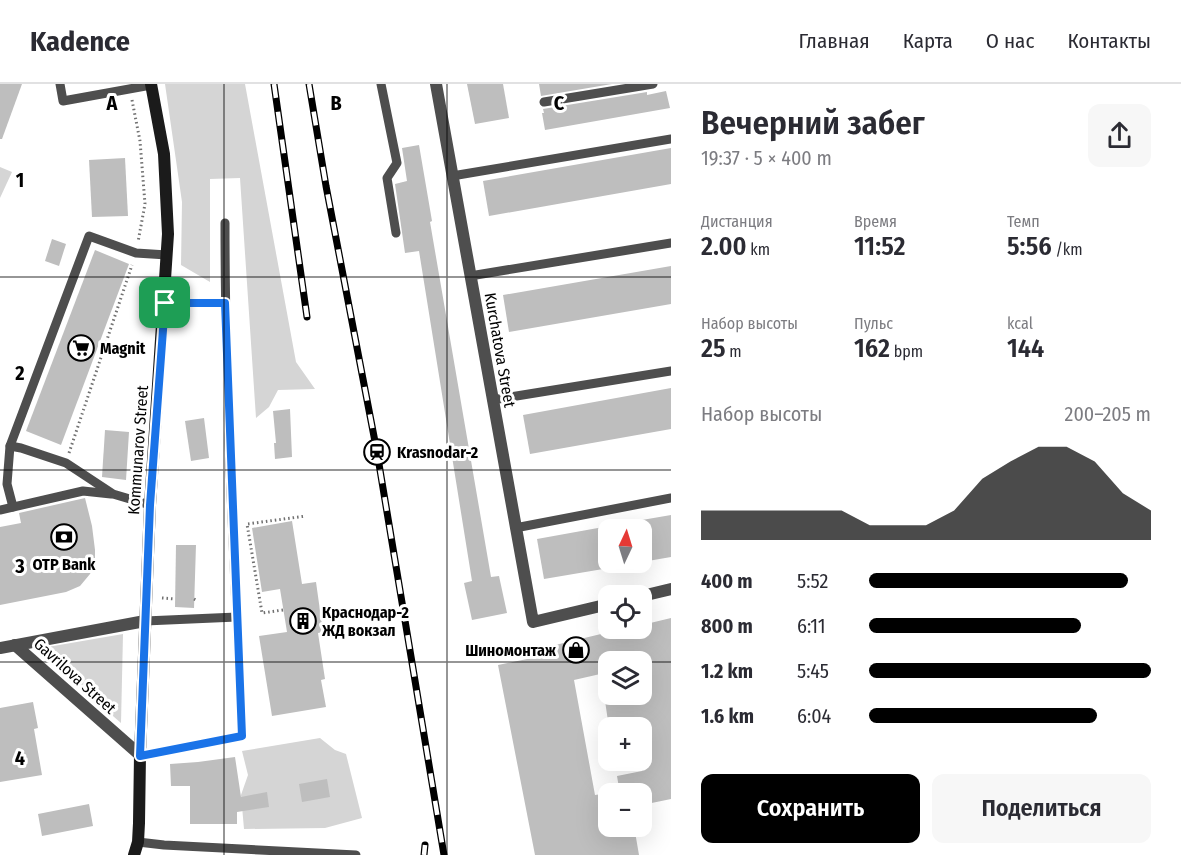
<!DOCTYPE html>
<html lang="ru">
<meta charset="utf-8">
<style>
body{margin:0;font-family:"Fira Sans Condensed",sans-serif;background:#f7f7f7;color:#2b2b33;height:100vh;display:flex;flex-direction:column;font-size:22px;white-space:nowrap}
*{box-sizing:border-box;margin:0}
p{font-size:20px;color:#7c7c81}
.icon{flex:none;width:33px;height:33px;fill:none;stroke:currentColor;stroke-width:2;stroke-linecap:round;stroke-linejoin:round}
.map{position:relative;flex:1;overflow:hidden}
.drawer{display:flex;flex-direction:column;background:#fff;width:510px}
.drawer>*{flex:none}
.needle{width:39px;rotate:4deg}
.tools{position:absolute;left:598px;top:435px;display:grid;gap:12px}
.tools a{display:grid;place-items:center;width:54px;height:54px;border-radius:12px;background:#fff;box-shadow:0 6px 24px #0002;font-size:30px}
.pin{position:absolute;display:grid;place-items:center;width:51px;height:51px;color:#fff;margin:-26px;border-radius:12px;box-shadow:0 3px 9px #0006}
.round{display:grid;place-items:center;flex:none;width:63px;height:63px;border-radius:12px;background:#f7f7f7}
.overview{display:flex;align-items:center;justify-content:space-between;height:102px;padding:0 30px}
h1{font-size:33px;font-weight:600;line-height:45px}
.stats{display:grid;grid-template-columns:repeat(3,1fr);gap:9px;height:102px;padding:6px 30px}
.stats div{display:grid;align-content:center}
.stats b{font-size:26px;font-weight:600}
.stats small{font-size:16px;font-weight:400}
.stats p{font-size:16px}
.chart{height:168px;padding:12px 30px}
.chart p{display:flex;justify-content:space-between}
.chart svg{width:100%;height:108px;margin-top:6px;fill:#000;opacity:.7}
.primary-button{display:flex;gap:12px;margin-top:auto;padding:12px 30px}
.primary-button a{flex:1;height:69px;border-radius:12px;background:#000;color:#fff;font-size:24px;font-weight:600;line-height:69px;text-align:center}
.primary-button a+a{background:#f7f7f7;color:#2b2b33}
ul{padding:0 30px;list-style:none;font-size:20px}
li{display:grid;grid-template-columns:96px 72px 1fr;align-items:center;height:45px}
li i{height:15px;border-radius:8px;background:#000}
header{display:flex;align-items:center;gap:36px;box-sizing:border-box;height:84px;padding:0 30px;background:#fff;border-bottom:2px solid #e1e1e2}
header strong{font-size:28px}
nav{display:flex;gap:33px;margin-inline-start:auto;font-size:21px}
main{display:flex;flex:1;min-height:0}
.map>svg:first-child{display:block}
.green{fill:#d5d5d5}
.building{fill:#bebebe}
.lines{fill:none;stroke-linecap:round;stroke-linejoin:round}
.path{stroke:#707070;stroke-width:3;stroke-dasharray:1.5 3;stroke-linecap:butt}
.service{stroke:#4e4e4e;stroke-width:9}
.minor{stroke:#4e4e4e;stroke-width:12}
.tertiary{stroke:#4e4e4e;stroke-width:12}
.secondary{stroke:#1b1b1b;stroke-width:12}
.rail-casing{stroke:#000;stroke-width:7}
.rail{stroke:#fff;stroke-width:4.5;stroke-dasharray:14;stroke-linecap:butt}
.route-casing{stroke:#fff;stroke-width:12}
.route{stroke:#1a73e8;stroke-width:8}
.grid{fill:none;stroke:#000;stroke-width:1.5;stroke-opacity:0.55}
.labels{text-anchor:middle;dominant-baseline:central;stroke-width:6;stroke-linejoin:round;paint-order:stroke}
.poi-label{font-size:16px;font-weight:bold;fill:#000;stroke:#fff;text-anchor:start}
.street-label{font-size:16px;fill:#000;stroke:#fff}
.grid-label{font-size:20px;text-anchor:middle;font-weight:bold;fill:#000;stroke:#fff;stroke-width:6;stroke-linejoin:round;paint-order:stroke}
</style>
<header>
<strong>Kadence</strong>
<nav><a>Главная</a><a>Карта</a><a>О нас</a><a>Контакты</a></nav>
</header>
<main>
<div class="map">
<svg width="671" height="771" viewBox="0 0 671 771">
<rect width="100%" height="100%" fill="#fff"/>
<g class="green">
<polygon points="165,0 245,0 296,278 315,305 278,306 269,323 256,334 240,94 210,95 210,198 181,181 182,118"/>
<polygon points="0,83 12,88 0,114"/>
<polygon points="123,550 121,639 36,565"/>
<polygon points="320,654 335,666 346,670 362,734 325,744 244,745 241,711 248,691 242,667"/>
</g>
<g class="building">
<polygon points="0,0 22,0 2,55 0,55"/>
<polygon points="467,0 503,0 509,34 475,40"/>
<polygon points="539,0 612,0 541,12"/>
<polygon points="666,7 670,24 545,46 542,29 544,29 543,25 647,8 647,11"/>
<polygon points="419,61 432,137 430,138 491,493 499,492 507,529 472,536 464,499 472,497 419,167 405,169 395,100 407,97 402,64"/>
<polygon points="671,64 671,100 489,132 483,97"/>
<polygon points="125,74 128,132 92,133 89,76"/>
<polygon points="52,155 66,160 59,182 45,177"/>
<polygon points="95,166 129,180 61,361 26,347"/>
<polygon points="671,182 671,220 509,248 503,211"/>
<polygon points="671,304 671,345 530,370 523,331"/>
<polygon points="290,325 292,373 275,375 274,359 276,359 273,327"/>
<polygon points="204,334 209,374 191,377 185,337"/>
<polygon points="105,346 129,348 126,396 102,393"/>
<polygon points="85,414 92,442 95,466 95,480 90,490 80,502 66,508 0,521 0,443 21,439 19,429"/>
<polygon points="671,431 671,473 642,478 642,436"/>
<polygon points="292,437 302,500 316,498 323,548 318,549 325,595 321,596 326,623 272,632 259,552 287,548 280,505 262,508 252,444"/>
<polygon points="609,442 609,484 544,495 537,455"/>
<polygon points="176,461 196,461 194,524 175,523"/>
<polygon points="671,534 671,715 642,721 642,710 620,710 617,692 642,687 642,644 609,644 604,610 642,610 642,578 609,578 609,588 574,596 595,711 609,709 609,742 634,742 639,771 535,771 498,581 527,575 526,568 626,544 642,544 642,541"/>
<polygon points="33,618 38,644 34,645 42,691 0,698 0,624"/>
<polygon points="235,673 241,713 267,708 269,723 237,728 237,740 190,740 190,702 171,702 170,680 198,678"/>
<polygon points="327,695 330,713 302,718 299,700"/>
<polygon points="89,720 93,742 42,752 38,730"/>
</g>
<g class="lines">
<g class="path">
<polyline points="132,16 140,57 145,120 138,158"/>
<polyline points="69,369 132,181"/>
<polyline points="162,514 175,515"/>
<polyline points="194,515 196,516"/>
<polyline points="283,526 262,529 247,440 306,432"/>
</g>
<g class="service">
<polyline points="60,0 63,17 151,1"/>
<polyline points="381,0 397,79 387,94 396,149"/>
<polyline points="544,18 653,0"/>
<polyline points="452,92 671,55"/>
<polyline points="470,192 671,159"/>
<polyline points="165,219 225,219"/>
<polyline points="492,316 671,287"/>
<polyline points="10,362 7,400 13,423"/>
<polyline points="150,421 113,410 66,379 21,364 10,362 89,152 136,169 167,171"/>
<polyline points="0,426 83,407 111,410"/>
<polyline points="515,444 671,414"/>
<polyline points="145,537 237,533"/>
<path d="M140,671L242,652C234,481 225,310 225,139"/>
<polyline points="138,758 164,761 356,771"/>
</g>
<g class="minor">
<polyline points="436,0 533,538 609,520"/>
<polyline points="642,512 671,505"/>
</g>
<g class="tertiary">
<polyline points="15,561 140,671"/>
<polyline points="0,564 145,537"/>
</g>
<polyline class="secondary" points="134,771 138,758 139,739 140,671 150,421 168,150 164,70 151,0"/>
<g class="rail-casing">
<g id="rail">
<polyline points="274,0 307,233"/>
<polyline points="309,0 326,102 377,368 444,771"/>
<polyline points="424,771 425,761"/>
</g>
</g>
<use href="#rail" class="rail"/>
</g>
<g class="lines">
<g class="route-casing">
<polygon id="route" points="165,219 225,219 242,652 140,672 150,421"/>
</g>
<use href="#route" class="route"/>
</g>
<path class="grid" d="M224,0V771M447,0V771M0,193H671M0,386H671M0,578H609M642,578H671"/>
<defs>
<g id="supermarket-ring" transform="scale(1.35)"><circle r="9.5" fill="#fff" stroke="#000" stroke-width="1.5"/><path d="M-6-5.5h2.5l.6 2H6L4.5 2H-2.5L-4.4-4H-6ZM-1.5 3.2a1.3 1.3 0 1 0 .1 0ZM3 3.2a1.3 1.3 0 1 0 .1 0Z" fill="#000"/></g>
<g id="station-ring" transform="scale(1.35)"><circle r="9.5" fill="#fff" stroke="#000" stroke-width="1.5"/><path d="M-3-6H3Q5-6 5-4V2Q5 4 3 4L4.5 6H3L1.5 4h-3L-3 6H-4.5L-3 4Q-5 4-5 2V-4Q-5-6-3-6ZM-3.5-4v3h7v-3ZM-3.5 1v1.5H-2V1ZM2 1v1.5H3.5V1Z" fill="#000"/></g>
<g id="bank-ring" transform="scale(1.35)"><circle r="9.5" fill="#fff" stroke="#000" stroke-width="1.5"/><path d="M-6-4H6V4H-6ZM0-2.3a2.3 2.3 0 1 0 0 4.6a2.3 2.3 0 1 0 0-4.6Z" fill="#000"/></g>
<g id="building-ring" transform="scale(1.35)"><circle r="9.5" fill="#fff" stroke="#000" stroke-width="1.5"/><path d="M-4-6H4V6H1V3H-1V6H-4ZM-2.5-4.3h1.7v1.8h-1.7ZM.8-4.3h1.7v1.8H.8ZM-2.5-1h1.7V.8h-1.7ZM.8-1h1.7V.8H.8Z" fill="#000"/></g>
<g id="shop-ring" transform="scale(1.35)"><circle r="9.5" fill="#fff" stroke="#000" stroke-width="1.5"/><path d="M-5-2.5h2.3a2.7 3.5 0 0 1 5.4 0H5L5.5 6h-11ZM-1.5-2.5h3a1.5 2.3 0 0 0-3 0Z" fill="#000"/></g>
</defs>
<g fill-rule="evenodd">
<use href="#supermarket-ring" x="81" y="264"/>
<use href="#station-ring" x="377" y="368"/>
<use href="#bank-ring" x="64" y="453"/>
<use href="#building-ring" x="303" y="537"/>
<use href="#shop-ring" x="576" y="566"/>
</g>
<g class="labels">
<g class="poi-label">
<text x="100" y="264">Magnit</text>
<text x="397" y="368">Krasnodar-2</text>
<text x="64" y="480" text-anchor="middle">OTP Bank</text>
<text x="322" y="528">Краснодар-2<tspan x="322" dy="18">ЖД вокзал</tspan></text>
<text x="556" y="566" text-anchor="end">Шиномонтаж</text>
</g>
<g class="street-label">
<text transform="translate(500 266) rotate(80)">Kurchatova Street</text>
<text transform="translate(138 366) rotate(-86)">Kommunarov Street</text>
<text transform="translate(75 592) rotate(42)">Gavrilova Street</text>
</g>
</g>
<g class="grid-label">
<text x="112" y="26">A</text>
<text x="336" y="26">B</text>
<text x="559" y="26">C</text>
<text x="20" y="103">1</text>
<text x="20" y="296">2</text>
<text x="20" y="489">3</text>
<text x="20" y="681">4</text>
</g>
</svg>
<div class="tools">
<a><svg class="needle" viewBox="-14 -14 28 28"><path d="M0-13l5 13h-10z" fill="#e53935"/><path d="M0 13l5-13h-10z" fill="#7c7c81"/></svg></a>
<a><svg class="icon" aria-label="locate" viewBox="0 0 24 24"><circle cx="12" cy="12" r="6"/><path d="M12 2v4M12 18v4M2 12h4M18 12h4"/></svg></a>
<a><svg class="icon" aria-label="layers" viewBox="0 0 24 24"><path d="M12 4l9 5-9 5-9-5zM3 14l9 5 9-5"/></svg></a>
<a>+</a>
<a>−</a>
</div>
<div class="pin" style="left:165px;top:219px;background:#1e9e55"><svg class="icon" aria-label="arrive" viewBox="0 0 24 24"><path d="M6 21V4h12l-3 4 3 4H6"/></svg></div>
</div>
<section class="drawer">
<div class="overview"><div><h1>Вечерний забег</h1><p>19:37 · 5 × 400 m</p></div><a class="round"><svg class="icon" aria-label="share" viewBox="0 0 24 24"><path d="M12 15V3M7 8l5-5 5 5M5 13v7h14v-7"/></svg></a></div>
<div class="stats">
<div><p>Дистанция</p><b>2.00<small> km</small></b></div>
<div><p>Время</p><b>11:52</b></div>
<div><p>Темп</p><b>5:56<small> /km</small></b></div>
</div>
<div class="stats">
<div><p>Набор высоты</p><b>25<small> m</small></b></div>
<div><p>Пульс</p><b>162<small> bpm</small></b></div>
<div><p>kcal</p><b>144</b></div>
</div>
<div class="chart"><p><span>Набор высоты</span>200–205 m</p>
<svg viewBox="0 0 160 44" preserveAspectRatio="none"><path d="M0 44V32L10 32L20 32L30 32L40 32L50 32L60 38L70 38L80 38L90 32L100 19L110 12L120 6L130 6L140 12L150 25L160 32V44z"/></svg>
</div>
<ul>
<li><b>400 m</b>5:52<i style="width:92%"></i></li>
<li><b>800 m</b>6:11<i style="width:75%"></i></li>
<li><b>1.2 km</b>5:45<i style="width:100%"></i></li>
<li><b>1.6 km</b>6:04<i style="width:81%"></i></li>
</ul>
<div class="primary-button"><a>Сохранить</a><a>Поделиться</a></div>
</section>
</main>
